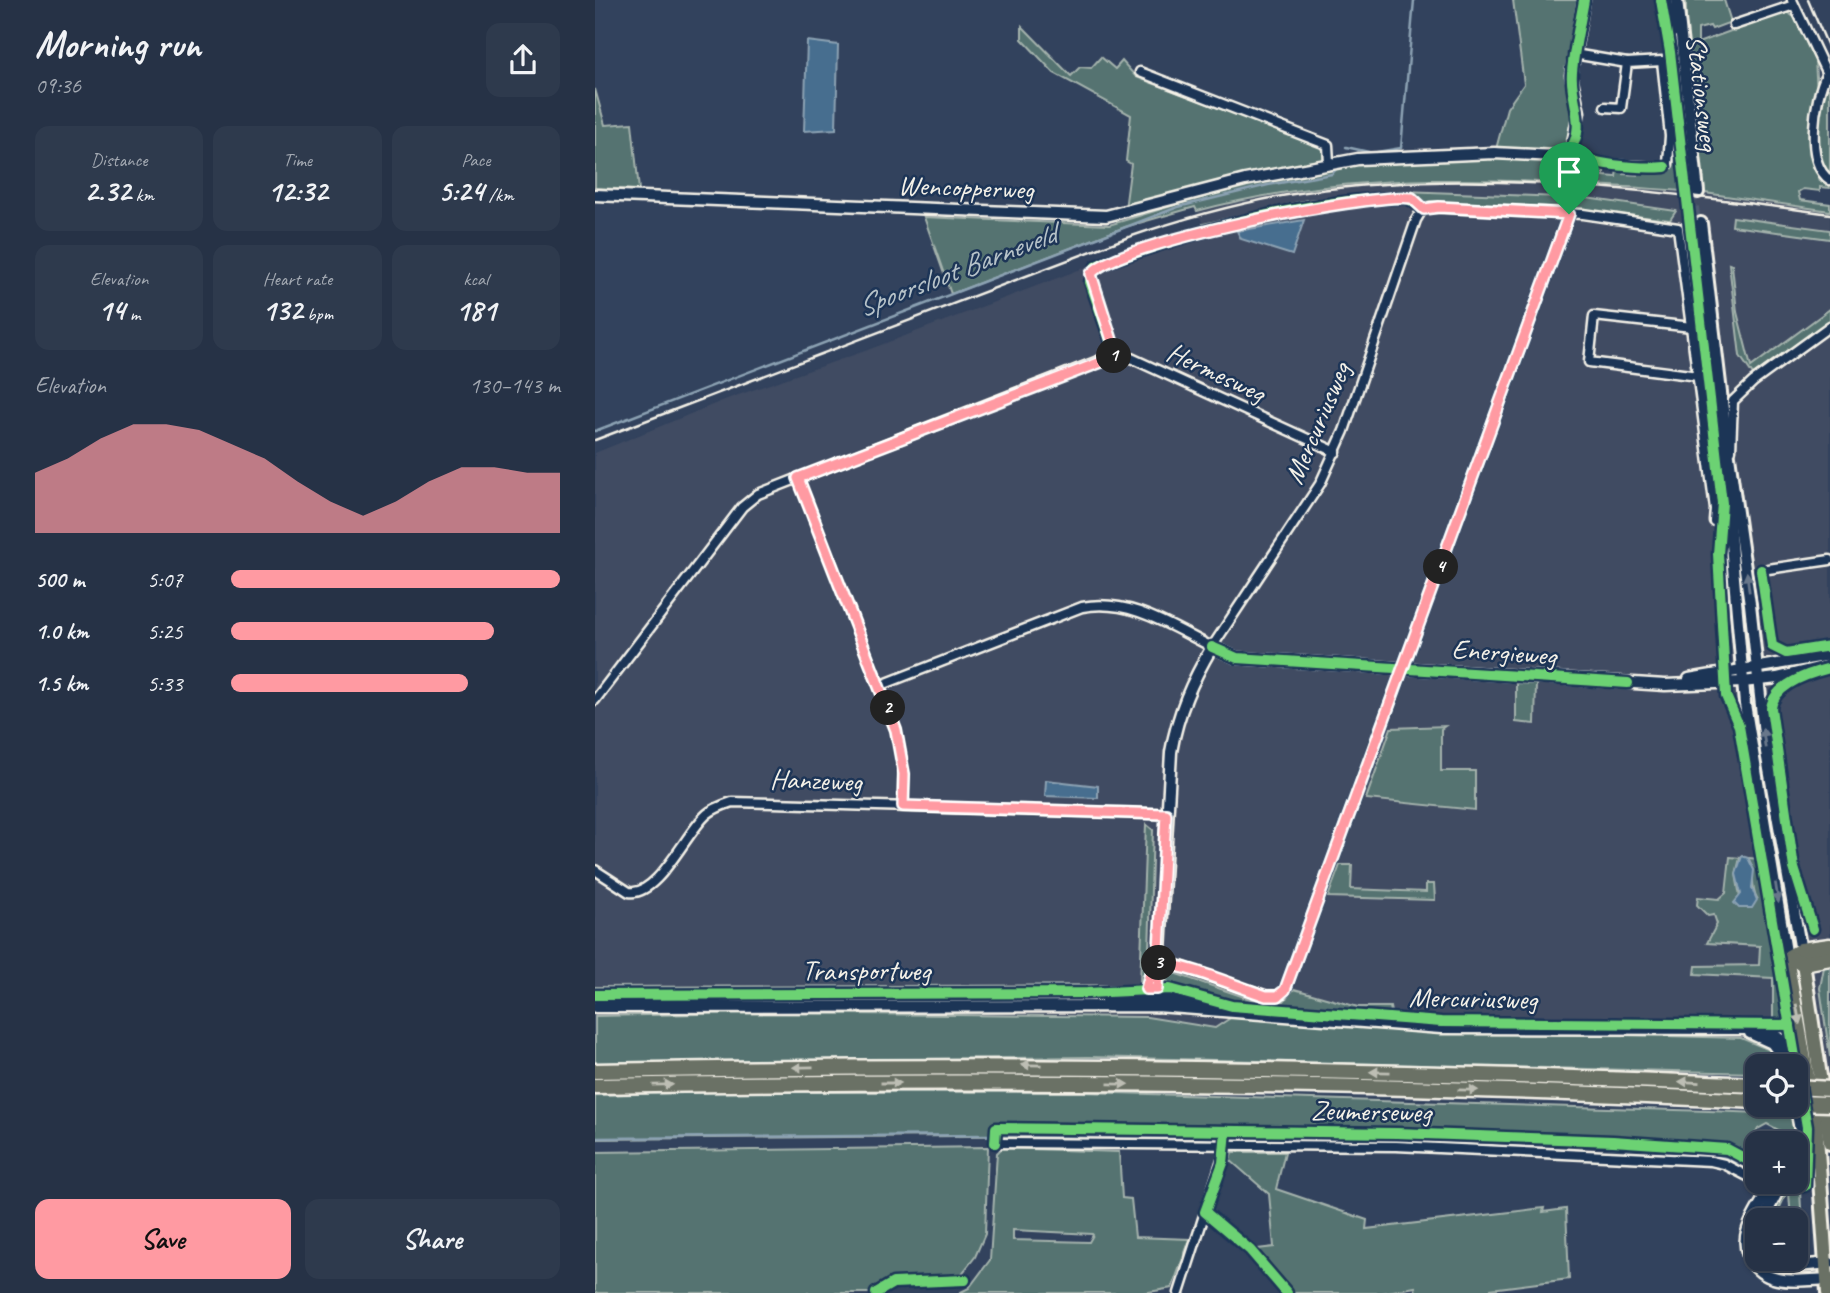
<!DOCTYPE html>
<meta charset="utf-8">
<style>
body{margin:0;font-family:Caveat,sans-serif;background:#2e3a4d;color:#f1f3f6;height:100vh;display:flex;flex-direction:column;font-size:26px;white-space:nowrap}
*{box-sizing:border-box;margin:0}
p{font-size:23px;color:#a4aab3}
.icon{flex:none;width:38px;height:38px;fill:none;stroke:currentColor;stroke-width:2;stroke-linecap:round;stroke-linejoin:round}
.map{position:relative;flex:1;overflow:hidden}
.panel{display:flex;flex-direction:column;background:#263246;width:595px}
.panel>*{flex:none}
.fabs{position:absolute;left:1150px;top:1054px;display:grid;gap:14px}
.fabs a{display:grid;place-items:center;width:63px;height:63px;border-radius:14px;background:#263246;box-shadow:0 2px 5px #0004,0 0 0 2px #424d5f;font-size:35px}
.pin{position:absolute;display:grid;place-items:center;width:60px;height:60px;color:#fff;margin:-72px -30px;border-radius:50% 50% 50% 0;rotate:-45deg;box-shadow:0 0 7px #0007}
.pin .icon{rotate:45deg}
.km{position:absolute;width:35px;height:35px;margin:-18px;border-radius:50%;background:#222;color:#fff;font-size:19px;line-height:35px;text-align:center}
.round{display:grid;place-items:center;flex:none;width:74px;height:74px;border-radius:14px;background:#2e3a4d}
.head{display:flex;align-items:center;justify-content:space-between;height:119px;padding:0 35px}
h1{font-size:38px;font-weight:600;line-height:52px}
.figures{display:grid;grid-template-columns:repeat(3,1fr);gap:10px;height:119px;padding:7px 35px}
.figures div{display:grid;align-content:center;border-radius:14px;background:#2e3a4d;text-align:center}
.figures b{font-size:30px;font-weight:600}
.figures small{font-size:19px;font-weight:400}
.figures p{font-size:19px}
.chart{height:196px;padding:14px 35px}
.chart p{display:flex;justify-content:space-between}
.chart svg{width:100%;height:126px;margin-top:7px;fill:#ff9aa2;opacity:.7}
.action{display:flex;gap:14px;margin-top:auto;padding:14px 35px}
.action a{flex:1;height:80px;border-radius:14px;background:#ff9aa2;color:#111;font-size:28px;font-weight:600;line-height:80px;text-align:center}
.action a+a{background:#2e3a4d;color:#f1f3f6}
ul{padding:0 35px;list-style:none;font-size:23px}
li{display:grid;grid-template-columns:112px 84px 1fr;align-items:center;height:52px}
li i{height:18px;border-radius:9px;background:#ff9aa2}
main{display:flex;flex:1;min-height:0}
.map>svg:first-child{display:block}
.built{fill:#404b62}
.green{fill:#547371;stroke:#a4b2ac;stroke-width:2;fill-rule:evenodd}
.water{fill:#476e8f;stroke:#8ca2b3;stroke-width:2}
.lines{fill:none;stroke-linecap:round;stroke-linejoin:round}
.stream{stroke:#8ca2b3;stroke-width:2.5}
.secondary-tunnel{stroke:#4f5c72;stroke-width:10;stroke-dasharray:10 5;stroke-linecap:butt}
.minor-casing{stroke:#f4f1e8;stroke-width:13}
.tertiary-casing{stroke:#f4f1e8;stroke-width:15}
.secondary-casing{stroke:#f4f1e8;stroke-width:16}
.primary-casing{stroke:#f4f1e8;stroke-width:18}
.motorway-casing{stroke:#f4f1e8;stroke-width:19}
.minor{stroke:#1d3557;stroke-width:8}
.tertiary{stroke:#1d3557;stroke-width:10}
.secondary{stroke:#1d3557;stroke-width:10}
.primary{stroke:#6a7165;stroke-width:12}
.motorway{stroke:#6a7165;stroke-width:14}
.rail{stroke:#f4f1e8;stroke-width:2.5}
.motorway-bridge-casing{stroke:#f4f1e8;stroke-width:19;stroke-linecap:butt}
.motorway-bridge{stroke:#6a7165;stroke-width:14}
.cycleway-casing{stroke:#1d3557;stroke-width:15}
.cycleway{stroke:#6cd273;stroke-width:10}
.oneway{fill:#68778a}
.oneway2{fill:#bdbeb4}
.route-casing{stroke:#fff;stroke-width:14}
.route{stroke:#ff9aa2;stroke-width:9}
.labels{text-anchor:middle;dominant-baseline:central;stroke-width:5;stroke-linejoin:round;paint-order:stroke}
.street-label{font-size:28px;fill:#f4f1e8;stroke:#1d3557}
.water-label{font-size:30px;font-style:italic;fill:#b7c3c9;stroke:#1d3557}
</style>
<main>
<section class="panel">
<div class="head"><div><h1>Morning run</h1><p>09:36</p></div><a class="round"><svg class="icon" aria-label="share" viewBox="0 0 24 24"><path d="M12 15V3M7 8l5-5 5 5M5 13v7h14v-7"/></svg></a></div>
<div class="figures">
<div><p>Distance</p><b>2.32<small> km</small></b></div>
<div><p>Time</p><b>12:32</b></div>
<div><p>Pace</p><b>5:24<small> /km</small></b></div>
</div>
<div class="figures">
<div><p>Elevation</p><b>14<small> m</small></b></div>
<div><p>Heart rate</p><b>132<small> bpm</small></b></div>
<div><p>kcal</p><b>181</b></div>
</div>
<div class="chart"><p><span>Elevation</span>130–143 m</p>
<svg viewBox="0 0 160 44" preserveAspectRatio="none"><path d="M0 44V23L10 18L20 11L30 6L40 6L50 8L60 13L70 18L80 26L90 33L100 38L110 33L120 26L130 21L140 21L150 23L160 23V44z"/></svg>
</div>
<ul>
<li><b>500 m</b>5:07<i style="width:100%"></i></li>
<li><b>1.0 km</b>5:25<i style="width:80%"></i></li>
<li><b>1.5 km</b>5:33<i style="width:72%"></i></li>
</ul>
<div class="action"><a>Save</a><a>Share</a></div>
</section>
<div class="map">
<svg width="1235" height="1293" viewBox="0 0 1235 1293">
<rect width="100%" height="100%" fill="#32425d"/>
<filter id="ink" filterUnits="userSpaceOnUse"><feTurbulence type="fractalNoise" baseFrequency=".0143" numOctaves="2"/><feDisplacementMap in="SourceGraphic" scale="14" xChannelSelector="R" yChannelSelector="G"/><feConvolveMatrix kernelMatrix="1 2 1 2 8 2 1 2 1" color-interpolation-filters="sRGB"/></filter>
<g filter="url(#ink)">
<polygon class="built" points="840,178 1055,187 1235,211 1235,230 1138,217 1164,223 1164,231 1235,240 1235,1079 1201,1078 1200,1066 0,1033 0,453 132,399 270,351 502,263 655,218 731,203 810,194 1079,210 991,198 833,191 712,200 608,224 602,211 685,191 771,181"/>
<g class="green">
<polygon points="918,0 985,0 972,83 980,106 972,149 963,152 901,149 912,108 929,84"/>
<polygon points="1091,0 1129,0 1136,22 1117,29 1115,26 1103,29 1103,43 1190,11 1199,17 1220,60 1222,93 1216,153 1225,181 1235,184 1235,188 1225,187 1225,191 1208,189 1203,192 1205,200 1235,204 1235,211 1110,193 1091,33"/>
<polygon points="427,26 476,76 485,67 496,68 506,57 520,69 527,61 541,77 731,148 730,160 623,182 530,209 536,164 531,161 536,115 459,73 427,39"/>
<path d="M1072,52L1088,191C919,179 767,167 602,211L600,207L530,227L356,294L329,217L514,225L632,189L756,164L880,157L971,158L983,163L1009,166V176L1021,177L1022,168H1029V174L1043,175L1044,169L1074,172L1077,168L1080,137Z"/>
<path d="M1231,88H1235V177C1232,173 1227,168 1225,164C1218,145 1220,104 1231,88Z"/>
<polygon points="0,89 10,125 37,123 44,190 0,188"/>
<polygon points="809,191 991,198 1081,211 1075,220 989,210 834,203 809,196 760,200 610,230 608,224 712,200"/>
<polygon points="1138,217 1235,230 1235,239 1137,226"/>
<polygon points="1134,264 1137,265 1142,312 1156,367 1235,309 1235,320 1158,375 1145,356"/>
<polygon points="921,683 941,684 940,724 921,722"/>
<polygon points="850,726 846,729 846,771 880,771 880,810 771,799 796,728"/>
<polygon points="551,824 558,830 553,979 543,988 0,993 0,987 545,985"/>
<path d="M1135,857L1145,858L1141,874L1145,897L1162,898C1154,884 1162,871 1153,858L1165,859L1189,1019L1178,1021V978L1100,974L1101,966L1164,965L1165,946L1112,943L1122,924L1119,915L1113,916L1102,905L1103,897L1124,899L1131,893Z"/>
<polygon points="745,865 757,865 756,889 831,892 831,884 839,884 840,900 733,897"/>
<polygon points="1235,964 1235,1057 1225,988 1229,967"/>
<path d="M576,972L664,1002L689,1001L699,989L763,1007H795L796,1012L793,1016L756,1013L748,1009C712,1007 589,1012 570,978Z"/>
<polygon points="156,1013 552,1017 620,1028 637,1017 921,1032 1146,1038 1172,1049 1175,1048 1188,1066 1162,1066 1162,1073 493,1057 0,1063 0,1016"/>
<polygon points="126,1092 488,1092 1114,1111 1196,1114 1199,1126 1197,1143 1191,1134 1172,1124 1163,1129 1150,1155 1132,1147 1007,1137 483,1135 0,1139 0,1095"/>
<polygon points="393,1147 390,1234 380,1257 365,1276 290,1281 277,1293 0,1293 0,1152"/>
<path d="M407,1148L524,1152L527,1198L536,1199L540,1237L595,1239L577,1288L548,1293H364L374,1288L395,1260L402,1153ZM418,1230L497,1234L498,1235L494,1242L418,1240Z"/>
<polygon points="637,1152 690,1152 681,1189 772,1220 771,1229 949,1208 948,1212 971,1209 974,1279 896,1289 896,1293 821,1293 820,1287 787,1293 696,1293 662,1249 679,1247 674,1194 635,1160"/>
<polygon points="1191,1183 1205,1191 1209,1261 1199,1264 1176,1258 1200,1258 1200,1220 1196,1220 1194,1193 1192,1192 1179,1220 1170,1220"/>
</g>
<g class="water">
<polygon points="212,41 243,45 241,129 209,131"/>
<polygon points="709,220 697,255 646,239 642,231"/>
<polygon points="451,780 503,786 503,798 450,796"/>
<polygon points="1147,856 1153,858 1159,870 1157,888 1162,900 1157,908 1144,908 1139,903 1146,894 1141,874"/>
</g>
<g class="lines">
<g class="stream">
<polyline points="751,147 774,152"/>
<polyline points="782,152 806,148 819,0"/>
<polyline points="0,431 583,207 673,185 737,174 742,168"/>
<polyline points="406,1135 625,1138"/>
<polyline points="0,1138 393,1135"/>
<polyline points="637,1138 796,1140"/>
<polyline points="808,1140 967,1144 1115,1153 1148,1164"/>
<polyline points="1158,1169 1162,1172"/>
</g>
<polyline class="secondary-tunnel" points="1097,192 1101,223"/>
<g class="minor-casing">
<g id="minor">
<polyline points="1197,0 1233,76"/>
<polyline points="1139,25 1199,5"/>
<polyline points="979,54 1032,63"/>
<polyline points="545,72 733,145 734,163"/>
<path d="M1232,73C1219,98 1209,163 1235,180"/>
<path d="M973,152C998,168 1037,165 1067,167L1073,164L1075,136L1067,61L1032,63L1026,108L1010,107"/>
<polyline points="1097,327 999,316 994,362 1103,376"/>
<polyline points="1136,450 1138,401 1158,382 1235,326"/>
<polyline points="203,478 301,730 309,774 308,806"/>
<polyline points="1173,569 1235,560"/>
<path d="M284,686L487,607C535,598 575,626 617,647L725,484L749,431L821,220L827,210L835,207L988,214L1083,228L1120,509L1119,521"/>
<polyline points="0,700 147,507 163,494 513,357 536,358 741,452"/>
<path d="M0,870L34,892C63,897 91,832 112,814C119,808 128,805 137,802L571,814"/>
<polyline points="564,963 585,966 671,996 683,996 690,990 974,214"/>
<polyline points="400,1143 801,1146 1116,1161 1129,1164 1162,1181"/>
<polyline points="610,1212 655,1250 692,1293"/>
<polyline points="584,1293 631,1147"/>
</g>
</g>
<g class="tertiary-casing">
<g id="tertiary">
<polyline points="0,195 511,216 650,180 763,159 899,153 961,156 973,152 977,147 984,112 976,75 989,0"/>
<polyline points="1094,679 1235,655"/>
<polyline points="511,1000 545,998 607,1004"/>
<path d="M562,1006L576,752C583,712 597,681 617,647L642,658L1070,685L1148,682L1182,678L1235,665"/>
<path d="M0,1007L562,1006L846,1028L1157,1029C1181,1031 1194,1041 1195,1066"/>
<polyline points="1155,1033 1177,1043 1193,1065"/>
<polyline points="1200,1102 1206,1136 1200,1159"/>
<path d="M1180,1181C1171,1196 1159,1212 1153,1229C1150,1237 1150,1247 1153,1255C1167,1289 1206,1280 1235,1279"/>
<polyline points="1168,1220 1188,1181"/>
<polyline points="1172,1258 1191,1267 1235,1263"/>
</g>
</g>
<g class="secondary-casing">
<g id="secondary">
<polyline points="1072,0 1078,32"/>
<polyline points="1082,0 1103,192"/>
<polyline points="1106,223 1131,435 1155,604 1171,752 1207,957"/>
<polyline points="1127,441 1150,704 1192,958"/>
</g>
</g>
<g class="primary-casing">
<g id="primary">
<polyline points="1192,958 1221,1122 1233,1293"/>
<polyline points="1208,963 1235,1143"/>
</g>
</g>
<g class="motorway-casing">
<g id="motorway">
<polyline points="1192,958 1206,950 1235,946"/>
<polyline points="1192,958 1208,963 1235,958"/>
<path d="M0,1071C388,1063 775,1068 1162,1085"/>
<path d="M0,1086C387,1079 775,1082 1162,1101"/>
</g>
</g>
<use href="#minor" class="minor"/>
<use href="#tertiary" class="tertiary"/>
<use href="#secondary" class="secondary"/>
<use href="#primary" class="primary"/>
<use href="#motorway" class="motorway"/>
<g class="rail">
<polyline points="1213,0 1235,51"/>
<path d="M0,440L531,238C589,218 649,201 711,192C883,167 1063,191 1235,214"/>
</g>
<g class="motorway-bridge-casing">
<g id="motorway-bridge">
<polyline points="1200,1087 1235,1089"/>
<polyline points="1200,1103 1235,1104"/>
</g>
</g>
<use href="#motorway-bridge" class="motorway-bridge"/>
<g class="cycleway-casing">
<g id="cycleway">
<path d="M989,0C985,24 979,48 977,72C974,97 994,128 973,152C993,165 1046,169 1070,167"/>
<polyline points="1066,0 1075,52 1127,503 1123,554 1131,696 1144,726 1212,1127 1210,1186 1201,1186 1193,1181"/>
<path d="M521,356L495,282L501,266C596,233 712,197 813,198L829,209"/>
<polyline points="1166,570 1177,646 1191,653 1235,646"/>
<polyline points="617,647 642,658 1033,683"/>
<path d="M1218,929L1199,868L1176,708C1179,684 1215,673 1235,668"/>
<polyline points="690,990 974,214"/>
<polyline points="0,995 492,993 575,989 637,1006 846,1022 1195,1025"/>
<polyline points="631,1131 628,1163 610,1212 655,1250 692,1293"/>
<polyline points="400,1143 401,1128 802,1133 1018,1141 1132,1149 1162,1165"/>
<polyline points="281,1293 298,1283 370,1280"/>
</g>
</g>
<use href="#cycleway" class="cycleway"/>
</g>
<defs><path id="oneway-solid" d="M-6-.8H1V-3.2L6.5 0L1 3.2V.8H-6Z" transform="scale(1.75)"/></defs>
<g class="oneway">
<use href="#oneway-solid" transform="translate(1153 582) rotate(-97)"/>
<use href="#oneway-solid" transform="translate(1169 738) rotate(-97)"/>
<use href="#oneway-solid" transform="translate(1182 893) rotate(81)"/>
</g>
<g class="oneway2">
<use href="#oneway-solid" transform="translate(1203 1014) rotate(80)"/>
<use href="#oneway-solid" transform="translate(436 1065) rotate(-179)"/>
<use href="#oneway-solid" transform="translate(208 1067) rotate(179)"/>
<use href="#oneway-solid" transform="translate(785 1072) rotate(-179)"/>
<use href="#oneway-solid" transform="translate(1094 1082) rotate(-177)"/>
<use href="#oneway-solid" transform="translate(296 1083)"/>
<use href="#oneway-solid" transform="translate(523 1084) rotate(1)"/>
<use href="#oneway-solid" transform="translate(68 1085) rotate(-1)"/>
<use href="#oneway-solid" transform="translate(873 1090) rotate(1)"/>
</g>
</g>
<g class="lines" filter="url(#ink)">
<g class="route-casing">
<path id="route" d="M974,214L844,207L829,209L817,198C772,193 519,243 496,274L522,356L203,478L301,730L309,774L308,806L571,814L562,989H551L558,962C597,966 634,984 671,996H683L690,990L974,214"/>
</g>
<use href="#route" class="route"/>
</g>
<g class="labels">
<g class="street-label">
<text transform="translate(1108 93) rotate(83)">Stationsweg</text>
<text transform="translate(371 187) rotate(2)">Wencopperweg</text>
<text transform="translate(621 372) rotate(25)">Hermesweg</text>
<text transform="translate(722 423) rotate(-67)">Mercuriusweg</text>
<text transform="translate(909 652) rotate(4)">Energieweg</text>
<text transform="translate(221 780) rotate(2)">Hanzeweg</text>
<text x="271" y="970">Transportweg</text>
<text transform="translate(878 998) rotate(1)">Mercuriusweg</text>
<text transform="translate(776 1111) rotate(1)">Zeumerseweg</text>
</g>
<g class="water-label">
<text transform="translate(361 270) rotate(-21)">Spoorsloot Barneveld</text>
</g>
</g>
</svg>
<div class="fabs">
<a><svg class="icon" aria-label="locate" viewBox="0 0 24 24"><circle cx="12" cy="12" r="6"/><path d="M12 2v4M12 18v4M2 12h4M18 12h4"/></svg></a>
<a>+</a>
<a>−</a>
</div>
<div class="pin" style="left:974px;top:214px;background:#1e9e55"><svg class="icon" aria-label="arrive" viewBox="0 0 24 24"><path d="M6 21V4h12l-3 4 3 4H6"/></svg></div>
<b class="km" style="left:519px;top:356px">1</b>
<b class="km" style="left:293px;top:708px">2</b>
<b class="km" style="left:564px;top:963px">3</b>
<b class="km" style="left:846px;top:567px">4</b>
</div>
</main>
